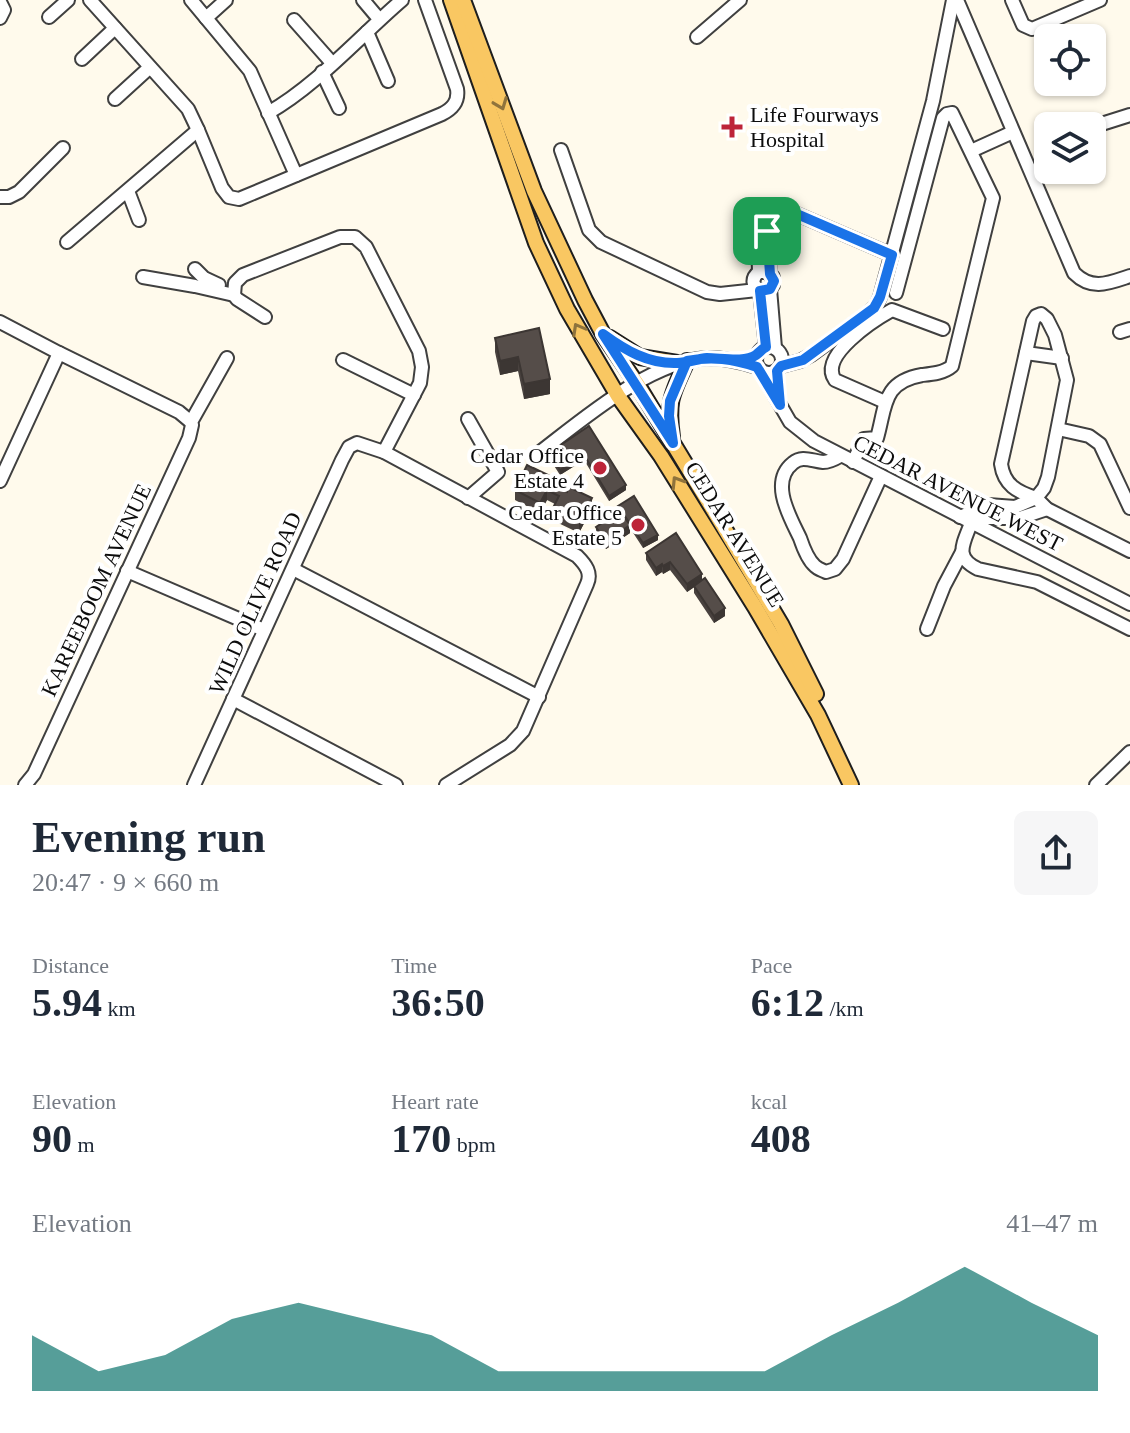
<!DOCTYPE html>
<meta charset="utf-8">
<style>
body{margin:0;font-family:"Times New Roman",serif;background:#f6f6f7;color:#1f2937;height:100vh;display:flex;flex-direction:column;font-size:30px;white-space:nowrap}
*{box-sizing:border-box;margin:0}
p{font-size:26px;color:#747a83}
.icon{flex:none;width:44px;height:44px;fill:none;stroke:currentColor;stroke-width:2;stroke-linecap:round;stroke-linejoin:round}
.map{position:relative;height:785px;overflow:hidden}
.side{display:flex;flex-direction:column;background:#fff;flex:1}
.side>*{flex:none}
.tools{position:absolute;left:1034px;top:24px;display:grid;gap:16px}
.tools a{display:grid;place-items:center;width:72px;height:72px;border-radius:12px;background:#fff;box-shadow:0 2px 6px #0004;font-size:40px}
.pin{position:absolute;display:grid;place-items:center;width:68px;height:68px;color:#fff;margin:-34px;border-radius:16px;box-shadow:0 4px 12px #0006}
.round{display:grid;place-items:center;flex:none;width:84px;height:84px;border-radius:12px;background:#f6f6f7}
.overview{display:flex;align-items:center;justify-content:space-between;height:136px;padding:0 32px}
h1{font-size:44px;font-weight:700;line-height:60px}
.metrics{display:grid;grid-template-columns:repeat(3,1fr);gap:12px;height:136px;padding:8px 32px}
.metrics div{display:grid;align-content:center}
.metrics b{font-size:40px;font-weight:700}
.metrics small{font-size:22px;font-weight:400}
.metrics p{font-size:22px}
.chart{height:224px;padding:16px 32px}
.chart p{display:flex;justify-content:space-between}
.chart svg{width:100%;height:144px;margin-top:8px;fill:#0f766e;opacity:.7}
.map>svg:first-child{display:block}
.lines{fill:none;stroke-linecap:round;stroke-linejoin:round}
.minor-casing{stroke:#404040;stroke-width:16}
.major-casing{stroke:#1e1e1e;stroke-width:18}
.minor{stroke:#fff;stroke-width:12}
.major{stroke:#f9c762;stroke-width:14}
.wall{fill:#49423f}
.shaded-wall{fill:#3c3633}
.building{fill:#554d49;stroke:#3c3633;stroke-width:2}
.oneway{stroke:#8f733c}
.route-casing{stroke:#fff;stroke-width:16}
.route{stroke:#1a73e8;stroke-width:10}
.poi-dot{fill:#bd2439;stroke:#fff;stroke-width:3}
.labels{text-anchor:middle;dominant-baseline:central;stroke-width:8;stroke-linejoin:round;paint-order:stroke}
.poi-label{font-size:22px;fill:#0d0d0d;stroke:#fff;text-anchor:end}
.street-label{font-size:22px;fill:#0d0d0d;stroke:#fff}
</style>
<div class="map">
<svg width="1130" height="785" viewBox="0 0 1130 785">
<rect width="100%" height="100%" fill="#fffaec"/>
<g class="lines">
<g class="minor-casing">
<g id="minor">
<path d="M90,0L188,109L198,130L222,188L229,197L239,199L442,114C452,109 459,102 457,89L425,0"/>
<polyline points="191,0 250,71 296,175"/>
<polyline points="363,0 379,19"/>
<path d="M957,0L1074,273C1092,291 1109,283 1130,276"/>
<polyline points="1012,0 1023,25 1032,29 1100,0"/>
<polyline points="0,2 4,10 0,18"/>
<polyline points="49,17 68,0"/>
<polyline points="206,18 226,0"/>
<polyline points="294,20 332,63"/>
<polyline points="367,32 388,81"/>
<polyline points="697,37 740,0"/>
<polyline points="82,59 115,28"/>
<polyline points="322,72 339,108"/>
<polyline points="115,99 149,68"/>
<path d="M268,113C316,86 360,36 402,0"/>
<polyline points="1092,127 1130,115"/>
<polyline points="561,150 589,230 601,242 707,292 720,294 757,290"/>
<polyline points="971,151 1013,132"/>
<polyline points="128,191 139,220"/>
<polyline points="0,197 9,197 19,192 63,148"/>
<polyline points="768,219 767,231 770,274"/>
<polyline points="67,242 198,130"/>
<polyline points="195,269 204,278 219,285"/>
<path d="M759,272C759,247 749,209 783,208L892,255"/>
<polyline points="143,277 195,286 234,295"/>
<polyline points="770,289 775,348"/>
<path d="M760,291H767L773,285V277L767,272H759C751,278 752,286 760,291L766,347"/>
<path d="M1041,314L1047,319L1055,335L1067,380L1048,477L1044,488L1036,498C1017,492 1004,485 1001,464L1033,321L1036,316Z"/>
<polyline points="265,317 237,299 234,295 235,283 243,275 340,237 355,237 366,247 419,351 422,367 420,383 384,452"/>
<polyline points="0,322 59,353 179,412 191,422"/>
<polyline points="1120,332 1130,329"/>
<circle cx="769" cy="360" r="13"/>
<polyline points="1026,353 1062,358"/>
<polyline points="343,360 414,395"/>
<polyline points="781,366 800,361 811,355 867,314 876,306 880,297 933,101 953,0"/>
<polyline points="760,370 790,422 814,441 1130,604"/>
<path d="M885,402L835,380C818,356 874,320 892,310L943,329"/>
<polyline points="468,419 498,472 468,498"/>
<polyline points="1058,429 1089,436 1100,444 1130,508"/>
<path d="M535,456C581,421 650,360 709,358C726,358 741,362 757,367"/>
<path d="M840,456C835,459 829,462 823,462C812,461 802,455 793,463C769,482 790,517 800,538C803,547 808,560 815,566C818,569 822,570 826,572L835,569L843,559L881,476"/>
<path d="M853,462L864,439L877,438C886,407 882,382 922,375C932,374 944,373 952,366L993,198L952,113L947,114L943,118L896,293"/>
<polyline points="0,481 59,353"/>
<path d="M1047,509L1020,518H986L971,523C964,543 953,557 978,569L1037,582L1130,629"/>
<polyline points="960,517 988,505 1015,507 1036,498 1047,509 1130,551"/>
<polyline points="293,569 539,697"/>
<polyline points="127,571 264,630"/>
<polyline points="927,629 944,586 962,552"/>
<polyline points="233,699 396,785"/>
<polyline points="25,785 34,774 189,438 192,425 191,422 227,358"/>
<path d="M194,785L342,460L349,447L357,443L384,452L577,556C586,565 592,573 587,584L523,731L510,745L446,785"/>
<polyline points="1096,785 1130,752"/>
</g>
</g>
<g class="major-casing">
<g id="major">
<polyline points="451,0 536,243 567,309 618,396 661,456 755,607 818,715 851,785"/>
<polyline points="463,0 534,191 585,300 603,334 637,384 720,521 781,624 816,694"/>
<polyline points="610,338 640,357 677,363"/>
<path d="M672,437C667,400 672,394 687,361"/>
</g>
</g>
<use href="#minor" class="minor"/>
<use href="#major" class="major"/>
</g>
<g class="wall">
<polygon points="539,328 550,394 524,399 518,371 500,375 495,352 495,338"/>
<polygon points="589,426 626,490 609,501 584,460 560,475 549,458 549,453"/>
<polygon points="550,484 592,508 579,533 552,520 552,510 555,504 547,500 540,513 515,500 515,490"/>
<polygon points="618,506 658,540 643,548 630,528 630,533 606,549 596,535 596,527 619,511"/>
<polygon points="676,533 702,580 725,616 714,623 694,593 694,587 687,592 670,570 663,574 662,572 656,576 646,560 646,553"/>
</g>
<g class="shaded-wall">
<polygon points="518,357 518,371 500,375 500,361"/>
<polygon points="550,379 550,394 524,399 524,384"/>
<polygon points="584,455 584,460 560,475 560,470"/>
<polygon points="550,476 550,486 547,491 547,500 540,513 540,503 546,482"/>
<polygon points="626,485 626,490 609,501 609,496"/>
<polygon points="592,498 592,508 579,533 579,523"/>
<polygon points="630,525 630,533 606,549 606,542"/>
<polygon points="658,535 658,540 643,548 643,543"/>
<polygon points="670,562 670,570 663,574 663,566"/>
<polygon points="662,564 662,572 656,576 656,568"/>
<polygon points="702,574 702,582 687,592 687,584"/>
<polygon points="725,608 725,616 714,623 714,616"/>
</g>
<g class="building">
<polygon points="539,328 550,379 524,384 518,357 500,361 495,338"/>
<polygon points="589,426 626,485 609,496 584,455 560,470 549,453"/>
<polygon points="527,465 550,476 546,482 567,492 569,487 592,498 579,523 552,510 559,496 547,490 540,503 515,490"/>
<polygon points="634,496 658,535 643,543 618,506"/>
<polygon points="620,511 630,525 606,542 596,527"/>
<polygon points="676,533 702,574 687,584 670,562 663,566 662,564 656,568 646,553"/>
<polygon points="705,578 725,608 714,616 694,586"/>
</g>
<defs><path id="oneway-chevron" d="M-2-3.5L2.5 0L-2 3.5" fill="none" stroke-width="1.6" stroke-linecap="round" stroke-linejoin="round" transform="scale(2)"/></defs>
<g class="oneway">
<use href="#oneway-chevron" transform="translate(501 104) rotate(69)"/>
<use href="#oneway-chevron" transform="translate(578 329) rotate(-119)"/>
<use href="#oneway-chevron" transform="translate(677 482) rotate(-122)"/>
</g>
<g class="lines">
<g class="route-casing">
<path id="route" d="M767,231L770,274L774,281L770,289L760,291L766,347C762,349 760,352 756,355C745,363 721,358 707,358C697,359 687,363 677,363C648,364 625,350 603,334L673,443L669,416L670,401L687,361C712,356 733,359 757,367L780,405L777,371L781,366L803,360L874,308L880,297L892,255L783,208L768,219L767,231"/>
</g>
<use href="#route" class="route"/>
</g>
<g class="poi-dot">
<path d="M728 115h8v8h8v8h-8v8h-8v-8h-8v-8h8z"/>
<circle cx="600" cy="468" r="8"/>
<circle cx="638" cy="525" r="8"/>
</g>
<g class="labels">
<g class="poi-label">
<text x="750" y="114" text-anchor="start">Life Fourways<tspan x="750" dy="25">Hospital</tspan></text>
<text x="584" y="455">Cedar Office<tspan x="584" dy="25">Estate 4</tspan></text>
<text x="622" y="512">Cedar Office<tspan x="622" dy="25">Estate 5</tspan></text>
</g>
<g class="street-label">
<text transform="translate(958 493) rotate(27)">CEDAR AVENUE WEST</text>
<text transform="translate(735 534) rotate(58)">CEDAR AVENUE</text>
<text transform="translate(96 590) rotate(-65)">KAREEBOOM AVENUE</text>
<text transform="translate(255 603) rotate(-66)">WILD OLIVE ROAD</text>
</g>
</g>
</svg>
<div class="tools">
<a><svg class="icon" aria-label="locate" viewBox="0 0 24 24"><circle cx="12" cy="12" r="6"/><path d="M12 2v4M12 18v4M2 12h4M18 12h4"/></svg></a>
<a><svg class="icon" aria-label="layers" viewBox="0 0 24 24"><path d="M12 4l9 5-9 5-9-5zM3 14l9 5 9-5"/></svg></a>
</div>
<div class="pin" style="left:767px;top:231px;background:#1e9e55"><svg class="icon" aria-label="arrive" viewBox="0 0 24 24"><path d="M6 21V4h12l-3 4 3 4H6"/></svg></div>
</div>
<section class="side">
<div class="overview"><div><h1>Evening run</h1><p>20:47 · 9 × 660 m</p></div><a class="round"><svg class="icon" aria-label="share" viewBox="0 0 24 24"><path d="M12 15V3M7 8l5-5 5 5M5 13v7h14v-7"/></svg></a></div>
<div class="metrics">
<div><p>Distance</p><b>5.94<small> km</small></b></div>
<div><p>Time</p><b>36:50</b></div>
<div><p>Pace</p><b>6:12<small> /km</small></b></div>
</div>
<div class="metrics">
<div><p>Elevation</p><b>90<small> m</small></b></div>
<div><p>Heart rate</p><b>170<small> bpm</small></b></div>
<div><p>kcal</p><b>408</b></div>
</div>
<div class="chart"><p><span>Elevation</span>41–47 m</p>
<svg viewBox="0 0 160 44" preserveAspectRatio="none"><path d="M0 44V27L10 38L20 33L30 22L40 17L50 22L60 27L70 38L80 38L90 38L100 38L110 38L120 27L130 17L140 6L150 17L160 27V44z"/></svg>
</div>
</section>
